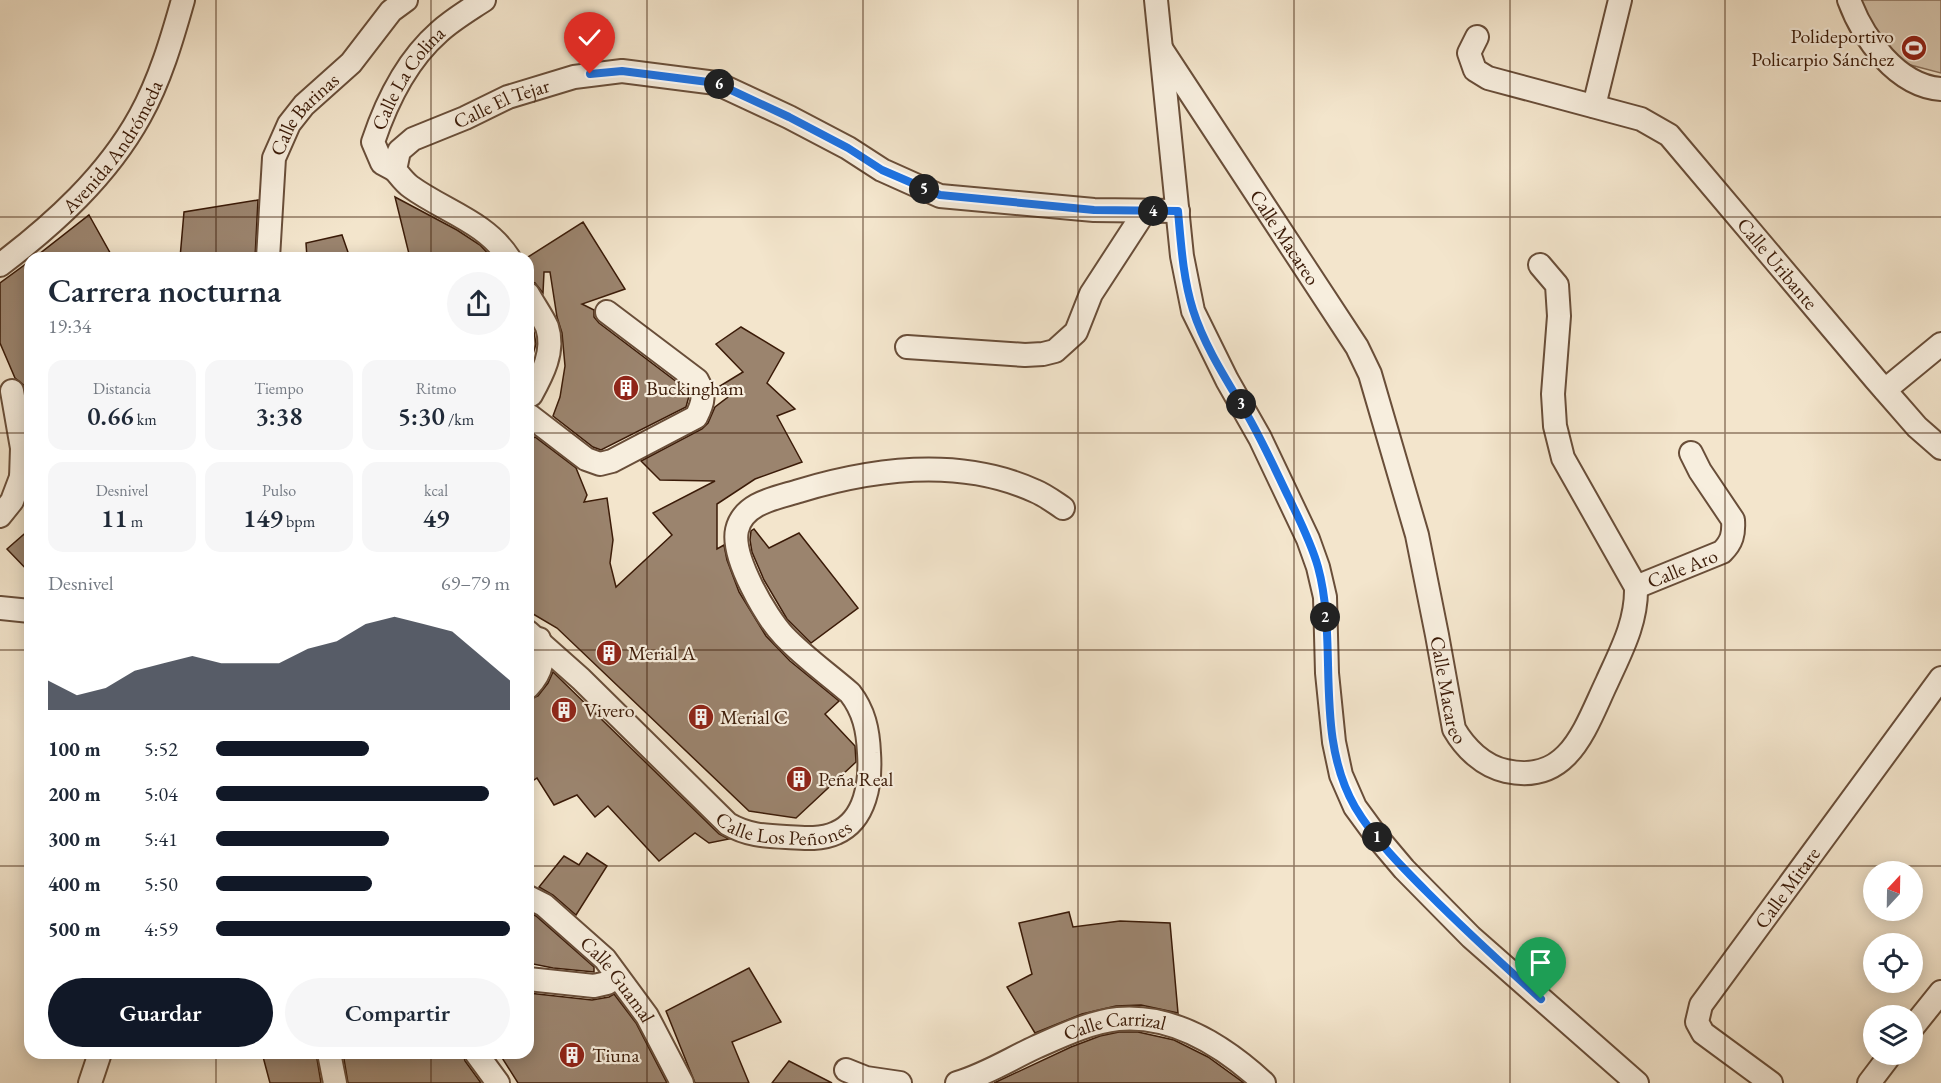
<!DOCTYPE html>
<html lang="es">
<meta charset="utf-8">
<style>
body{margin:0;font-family:"EB Garamond",serif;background:#f6f6f7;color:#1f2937;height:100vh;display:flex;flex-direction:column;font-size:22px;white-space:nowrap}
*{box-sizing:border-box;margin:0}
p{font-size:20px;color:#747a83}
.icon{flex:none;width:33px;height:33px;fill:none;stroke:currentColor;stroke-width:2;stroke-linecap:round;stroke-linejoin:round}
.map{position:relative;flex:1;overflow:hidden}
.sheet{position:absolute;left:24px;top:252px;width:510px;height:807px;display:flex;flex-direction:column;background:#fff;border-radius:18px;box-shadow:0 3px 15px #0003}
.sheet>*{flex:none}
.needle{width:39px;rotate:22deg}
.fabs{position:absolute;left:1863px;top:861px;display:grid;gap:12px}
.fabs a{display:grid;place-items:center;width:60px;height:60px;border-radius:50%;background:#fff;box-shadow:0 3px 15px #0003;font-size:30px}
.pin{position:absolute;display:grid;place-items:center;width:51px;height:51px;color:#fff;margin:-62px -26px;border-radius:50% 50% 50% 0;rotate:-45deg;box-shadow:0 0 6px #0007}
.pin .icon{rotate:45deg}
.km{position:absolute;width:30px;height:30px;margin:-15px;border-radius:50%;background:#222;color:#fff;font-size:16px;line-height:30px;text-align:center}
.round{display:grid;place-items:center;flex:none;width:63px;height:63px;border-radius:32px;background:#f6f6f7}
.headline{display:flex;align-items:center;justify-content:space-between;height:102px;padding:0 24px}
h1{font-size:33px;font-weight:600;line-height:45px}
.metrics{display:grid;grid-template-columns:repeat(3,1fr);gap:9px;height:102px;padding:6px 24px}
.metrics div{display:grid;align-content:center;border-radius:15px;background:#f6f6f7;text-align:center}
.metrics b{font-size:26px;font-weight:600}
.metrics small{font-size:16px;font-weight:400}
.metrics p{font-size:16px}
.chart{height:168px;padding:12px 24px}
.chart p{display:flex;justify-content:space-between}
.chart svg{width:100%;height:108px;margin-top:6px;fill:#111827;opacity:.7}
.action{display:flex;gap:12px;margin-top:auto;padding:12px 24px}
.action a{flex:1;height:69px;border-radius:36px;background:#111827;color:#fff;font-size:24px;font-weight:600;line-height:69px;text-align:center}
.action a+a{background:#f6f6f7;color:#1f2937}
ul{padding:0 24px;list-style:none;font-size:20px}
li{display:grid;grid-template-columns:96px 72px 1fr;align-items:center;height:45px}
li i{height:15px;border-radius:8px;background:#111827}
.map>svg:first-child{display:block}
.green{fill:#d4c3ab;stroke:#886f5a;stroke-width:1.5}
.building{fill:#9b846e;stroke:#3b1b08;stroke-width:1.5}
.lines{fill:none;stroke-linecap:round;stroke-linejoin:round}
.minor-casing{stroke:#694e39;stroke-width:26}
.minor{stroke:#f7eede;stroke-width:22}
.route-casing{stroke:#fff;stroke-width:12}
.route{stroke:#1a73e8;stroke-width:8}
.grid{fill:none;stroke:#3b1b08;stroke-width:1.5;stroke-opacity:0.55}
.labels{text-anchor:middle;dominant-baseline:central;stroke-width:4.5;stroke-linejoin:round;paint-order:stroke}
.poi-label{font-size:20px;fill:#3b1b08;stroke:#f7eede;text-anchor:start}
.street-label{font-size:20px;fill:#3b1b08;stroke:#f7eede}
</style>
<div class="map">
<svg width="1941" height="1083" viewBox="0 0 1941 1083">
<rect width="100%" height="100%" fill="#f3e5cc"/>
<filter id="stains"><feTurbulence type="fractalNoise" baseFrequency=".00333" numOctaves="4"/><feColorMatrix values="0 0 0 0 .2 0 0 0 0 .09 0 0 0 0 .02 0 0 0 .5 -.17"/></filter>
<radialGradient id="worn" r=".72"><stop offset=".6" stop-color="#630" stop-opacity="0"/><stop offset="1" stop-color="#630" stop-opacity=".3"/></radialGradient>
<polygon class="green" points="1854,0 1941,0 1941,73 1903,63 1872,32"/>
<g class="building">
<polygon points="395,197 457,230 480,245 492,258 410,258"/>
<polygon points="258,200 255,258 180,258 184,212"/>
<polygon points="89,215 113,258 34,258"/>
<polygon points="583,222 625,289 582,304 594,310 594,317 599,323 686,389 689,396 686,407 601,450 593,447 553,416 560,397 565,366 562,333 557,317 550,272 544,272 543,293 535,283 528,281 528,257"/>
<polygon points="342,235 350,258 307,258 306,243"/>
<polygon points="30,261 30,390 15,378 0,343 0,283"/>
<polygon points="528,320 534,332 536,344 528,371"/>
<polygon points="741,327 784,353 767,383 795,409 777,416 802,462 755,479 717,504 717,549 724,545 727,560 739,592 766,636 790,661 839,701 825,714 855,746 856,762 796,818 749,811 557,628 528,611 528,442 535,437 576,468 587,495 584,502 607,498 613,540 610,563 616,587 672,535 653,513 715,481 660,480 641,461 702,429 708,423 715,407 728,397 720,386 743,372 716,344"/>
<polygon points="30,529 30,573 7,549"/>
<polygon points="754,529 769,548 799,533 858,608 811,643 787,619 764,580 752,552 750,540 751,531"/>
<polygon points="553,672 719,834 729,839 709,843 695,833 659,861 608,806 595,817 577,795 554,805 537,778 528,784 528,700 538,696 548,683"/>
<polygon points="587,853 607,866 576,915 553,895 539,887 564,856 579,865"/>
<polygon points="528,912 536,916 594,967 594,972 553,968 528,963"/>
<polygon points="1069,912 1073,927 1120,921 1170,923 1178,1013 1141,1005 1116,1006 1082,1014 1035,1033 1007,987 1032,974 1019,923"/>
<polygon points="749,968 781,1022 732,1042 749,1083 695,1083 666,1011"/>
<polygon points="528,993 592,1000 609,997 614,994 636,1023 667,1083 518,1083 499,1053 528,1053"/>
<polygon points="1119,1032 1138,1032 1174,1040 1208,1057 1244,1083 994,1083 1071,1047 1100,1036"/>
<polygon points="262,1053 316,1053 321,1083 270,1083"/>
<polygon points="343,1053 463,1053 465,1061 481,1083 348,1083"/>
<polygon points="789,1061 832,1083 772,1083"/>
</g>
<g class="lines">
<g class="minor-casing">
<g id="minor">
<polyline points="1156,0 1182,256 1193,311 1227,380 1260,438 1308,539 1318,567 1325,597 1327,673 1334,742 1341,775 1355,807 1377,837 1404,869 1471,937 1637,1083"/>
<path d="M1849,0C1863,38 1897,86 1941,89"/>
<path id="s1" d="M1477,37L1469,53L1475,70L1488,78L1641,119L1669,135L1876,380L1917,427L1941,448"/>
<path id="s2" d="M1162,50L1357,347L1370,374L1417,535L1437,635L1454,729C1465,748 1483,766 1506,771C1569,785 1585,728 1607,682C1621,651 1637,622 1636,587L1563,458L1555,426L1553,394L1559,316L1557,285L1540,265"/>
<polyline points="1594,106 1620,0"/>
<path id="s3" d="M395,170L382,163L373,142C386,103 407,60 439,32C452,20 469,10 484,0"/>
<path id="s4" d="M268,258L274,158L289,124L304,105L351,63L391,11L406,0"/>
<path id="s5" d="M509,258C486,222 444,211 411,187C405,183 400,176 395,170L399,151L413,139L465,118L508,97L574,77L622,71L716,83L789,117L848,148L882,170L940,196L1094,210L1178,211"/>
<path id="s6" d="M0,265C54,224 107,176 140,116C160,80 172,39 183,0"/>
<path d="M528,294C534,305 542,316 547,327C555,351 542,375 531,395L528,396"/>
<polyline points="907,347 1025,355 1043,354 1055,351 1076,332 1091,294 1145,211"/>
<polyline points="1885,390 1941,344"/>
<polyline points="12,391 22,448 21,478"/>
<path d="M530,416L586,459L600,464L612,461L696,417C704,402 705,394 697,380L607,312"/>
<polyline points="0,516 12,501 26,464"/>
<path id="s7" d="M1636,587L1722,552C1732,542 1734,534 1733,520L1700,471L1691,453"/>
<polyline points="0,608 30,611"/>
<path id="s8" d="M528,632L581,679L728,824C747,835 764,836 786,837C802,838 821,840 836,833C866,820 871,782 869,753C868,730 864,711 850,693C828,674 804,657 784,636C766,617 731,557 737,530C743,503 776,498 799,491C875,468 960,457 1035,491C1045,495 1054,502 1063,508"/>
<path d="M528,687C543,671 544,659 539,639"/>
<path id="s9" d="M528,897L544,905L605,959L647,1016L682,1083"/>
<polyline points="528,979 594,986 607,983 617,977"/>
<polyline points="1912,1028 1941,992"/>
<polyline points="329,1053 335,1083"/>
<polyline points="476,1053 498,1083"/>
<polyline points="846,1070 866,1078 900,1083"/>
<polyline points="90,1083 100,1053"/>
<path id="s10" d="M957,1083C985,1075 1010,1059 1036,1047C1061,1036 1090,1022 1118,1019C1174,1014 1225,1047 1264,1083"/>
<path id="s11" d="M1771,1083L1703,1033L1697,1022L1701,1005L1941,678"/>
<polyline points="1869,1083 1891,1054"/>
</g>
</g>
<use href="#minor" class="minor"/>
</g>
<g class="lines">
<g class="route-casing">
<path id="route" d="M590,74L622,71L716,83L789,117L848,148L882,170L940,195L1094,210L1178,211C1181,244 1183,278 1193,310C1204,345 1226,379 1245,411C1261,438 1274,467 1288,496C1299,519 1311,542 1318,567C1339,644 1313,734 1355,807C1374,839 1402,867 1428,893C1465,930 1502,964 1541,999"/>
</g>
<use href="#route" class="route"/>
</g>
<path class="grid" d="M216,0V258M431,0V258M647,0V1083M863,0V1083M1078,0V1083M1294,0V1083M1510,0V1083M1725,0V1083M0,217H1941M0,433H30M528,433H1941M0,650H30M528,650H1941M0,866H30M528,866H1941M216,1053V1083M431,1053V1083"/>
<defs>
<g id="stadium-disc" transform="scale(1.35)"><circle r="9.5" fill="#8f2418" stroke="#f7eede"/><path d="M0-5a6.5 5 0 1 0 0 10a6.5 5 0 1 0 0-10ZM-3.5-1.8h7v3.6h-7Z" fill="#fff"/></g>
<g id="building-disc" transform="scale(1.35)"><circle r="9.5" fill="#8f2418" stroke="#f7eede"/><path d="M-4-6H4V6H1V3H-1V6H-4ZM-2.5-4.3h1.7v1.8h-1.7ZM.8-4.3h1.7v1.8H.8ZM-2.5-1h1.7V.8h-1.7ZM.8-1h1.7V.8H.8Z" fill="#fff"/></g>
</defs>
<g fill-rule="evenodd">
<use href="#stadium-disc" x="1914" y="48"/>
<use href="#building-disc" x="626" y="388"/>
<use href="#building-disc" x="609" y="653"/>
<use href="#building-disc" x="564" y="710"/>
<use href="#building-disc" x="701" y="717"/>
<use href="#building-disc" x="799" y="779"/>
<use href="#building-disc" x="572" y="1055"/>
</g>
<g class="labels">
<g class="poi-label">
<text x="1894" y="36" text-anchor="end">Polideportivo<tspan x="1894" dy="23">Policarpio Sánchez</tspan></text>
<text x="646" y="388">Buckingham</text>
<text x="628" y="653">Merial A</text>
<text x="584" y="710">Vivero</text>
<text x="720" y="717">Merial C</text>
<text x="818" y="779">Peña Real</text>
<text x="592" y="1055">Tiuna</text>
</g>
<g class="street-label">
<text stroke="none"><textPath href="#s3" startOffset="111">Calle La Colina</textPath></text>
<text stroke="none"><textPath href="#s5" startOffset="279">Calle El Tejar</textPath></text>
<text stroke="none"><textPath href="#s4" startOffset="154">Calle Barinas</textPath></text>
<text stroke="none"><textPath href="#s6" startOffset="165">Avenida Andrómeda</textPath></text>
<text stroke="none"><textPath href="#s2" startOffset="224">Calle Macareo</textPath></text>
<text stroke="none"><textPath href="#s1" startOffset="410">Calle Uribante</textPath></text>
<text stroke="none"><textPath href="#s7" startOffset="50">Calle Aro</textPath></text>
<text stroke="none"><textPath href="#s2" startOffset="711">Calle Macareo</textPath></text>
<text stroke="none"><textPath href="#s8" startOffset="334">Calle Los Peñones</textPath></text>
<text stroke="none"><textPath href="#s11" startOffset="260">Calle Mitare</textPath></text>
<text stroke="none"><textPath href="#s9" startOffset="123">Calle Guamal</textPath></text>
<text stroke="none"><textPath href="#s10" startOffset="170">Calle Carrizal</textPath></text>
</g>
</g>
<rect width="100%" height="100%" filter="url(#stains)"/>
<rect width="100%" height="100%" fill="url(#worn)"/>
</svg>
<div class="fabs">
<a><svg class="needle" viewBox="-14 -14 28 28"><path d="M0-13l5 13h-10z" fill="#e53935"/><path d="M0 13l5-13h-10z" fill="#747a83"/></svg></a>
<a><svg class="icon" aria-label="locate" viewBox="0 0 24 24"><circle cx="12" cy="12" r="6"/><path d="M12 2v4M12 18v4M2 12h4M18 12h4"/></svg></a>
<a><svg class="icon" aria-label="layers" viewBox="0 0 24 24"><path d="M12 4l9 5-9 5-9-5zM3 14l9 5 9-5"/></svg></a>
</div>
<div class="pin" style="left:1541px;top:999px;background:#1e9e55"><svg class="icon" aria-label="arrive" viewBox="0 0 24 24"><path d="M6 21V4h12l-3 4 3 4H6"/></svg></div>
<div class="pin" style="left:590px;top:74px;background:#d93025"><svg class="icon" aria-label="check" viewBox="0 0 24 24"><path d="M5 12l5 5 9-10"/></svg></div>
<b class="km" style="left:1377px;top:837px">1</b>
<b class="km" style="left:1325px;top:617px">2</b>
<b class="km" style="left:1241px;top:404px">3</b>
<b class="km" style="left:1153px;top:211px">4</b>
<b class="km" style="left:924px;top:189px">5</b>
<b class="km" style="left:719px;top:84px">6</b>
<section class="sheet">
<div class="headline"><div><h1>Carrera nocturna</h1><p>19:34</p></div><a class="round"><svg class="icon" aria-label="share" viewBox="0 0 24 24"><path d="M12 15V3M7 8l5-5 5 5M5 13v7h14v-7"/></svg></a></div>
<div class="metrics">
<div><p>Distancia</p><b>0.66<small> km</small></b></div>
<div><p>Tiempo</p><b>3:38</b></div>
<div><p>Ritmo</p><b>5:30<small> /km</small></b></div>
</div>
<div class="metrics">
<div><p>Desnivel</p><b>11<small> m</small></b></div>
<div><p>Pulso</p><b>149<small> bpm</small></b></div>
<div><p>kcal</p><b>49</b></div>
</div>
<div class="chart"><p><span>Desnivel</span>69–79 m</p>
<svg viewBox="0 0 160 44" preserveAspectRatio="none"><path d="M0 44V32L10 38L20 35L30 28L40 25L50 22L60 25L70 25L80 25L90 19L100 16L110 9L120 6L130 9L140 12L150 22L160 32V44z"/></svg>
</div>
<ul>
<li><b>100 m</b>5:52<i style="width:52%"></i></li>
<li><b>200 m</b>5:04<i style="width:93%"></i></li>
<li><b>300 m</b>5:41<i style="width:59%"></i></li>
<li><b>400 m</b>5:50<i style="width:53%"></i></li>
<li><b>500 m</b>4:59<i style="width:100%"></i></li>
</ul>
<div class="action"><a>Guardar</a><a>Compartir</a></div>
</section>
</div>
